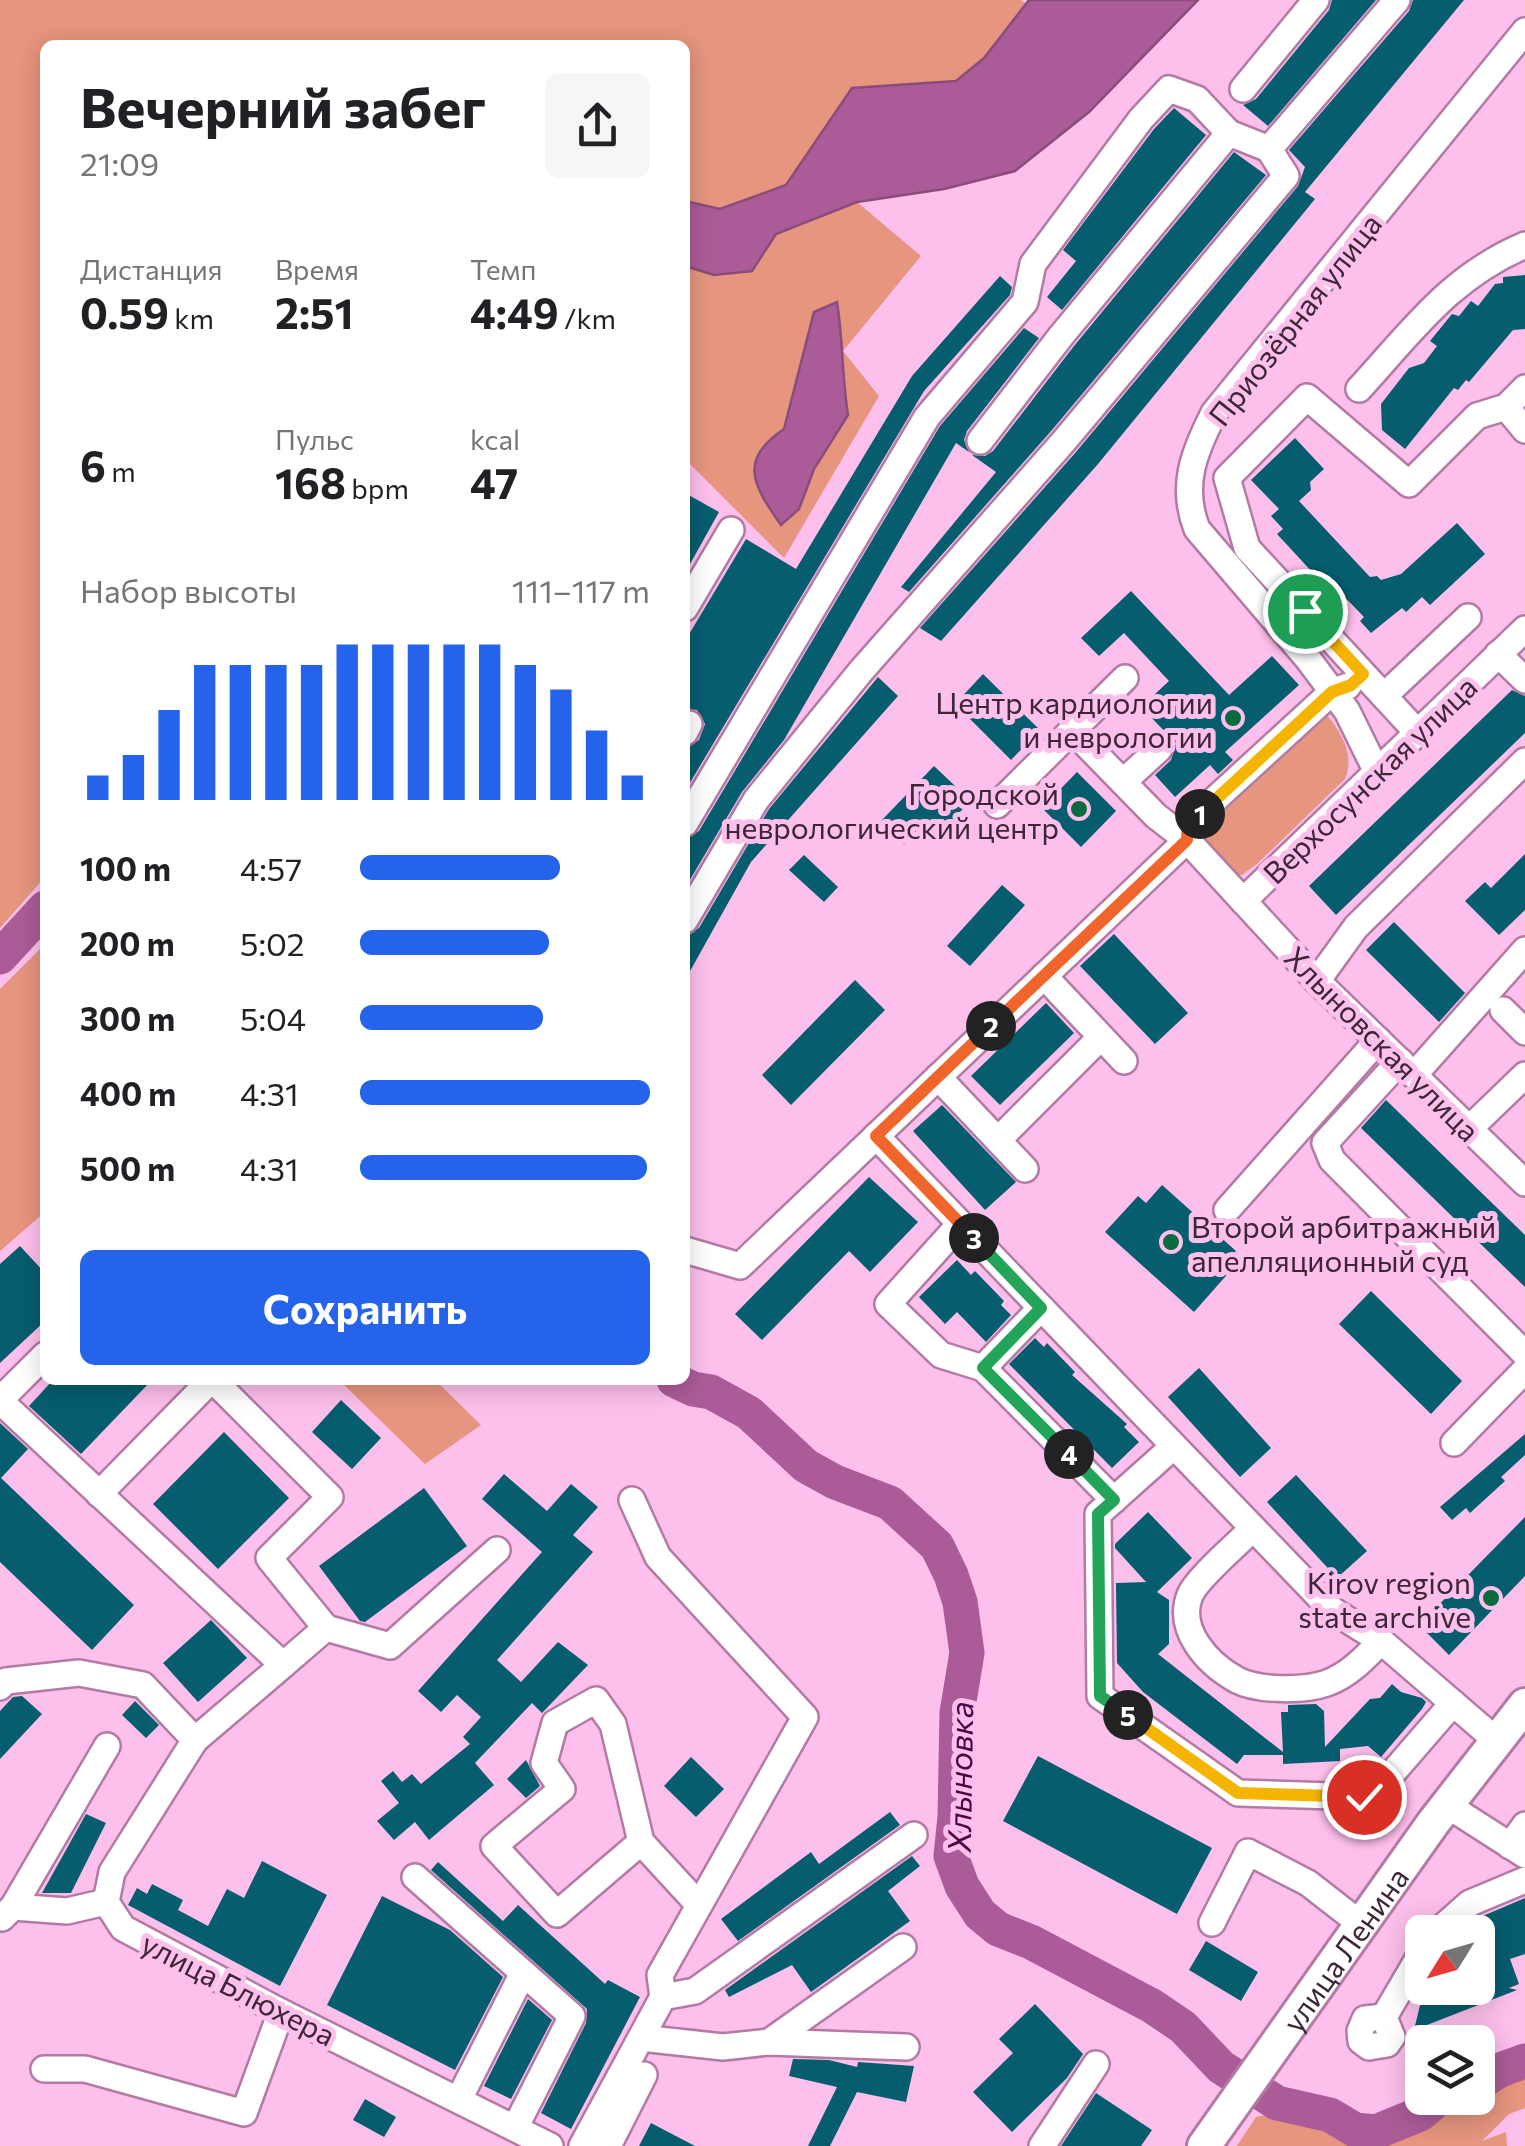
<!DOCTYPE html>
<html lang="ru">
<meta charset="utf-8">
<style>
body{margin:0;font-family:Commissioner,sans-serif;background:#f6f6f6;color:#202124;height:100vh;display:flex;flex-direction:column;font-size:38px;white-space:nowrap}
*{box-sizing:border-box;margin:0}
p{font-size:32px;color:#757577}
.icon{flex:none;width:55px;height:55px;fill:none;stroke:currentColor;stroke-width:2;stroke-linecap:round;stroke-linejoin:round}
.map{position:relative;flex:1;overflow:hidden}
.panel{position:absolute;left:40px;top:40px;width:650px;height:1345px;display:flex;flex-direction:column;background:#fff;border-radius:15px;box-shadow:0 5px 25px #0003}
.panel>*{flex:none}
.needle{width:65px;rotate:233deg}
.fabs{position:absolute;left:1405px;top:1915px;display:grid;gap:20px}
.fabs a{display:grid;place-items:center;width:90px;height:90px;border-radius:15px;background:#fff;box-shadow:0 5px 25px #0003;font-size:50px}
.pin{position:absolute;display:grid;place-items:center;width:85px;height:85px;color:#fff;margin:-42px;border:5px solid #fff;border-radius:50%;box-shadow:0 2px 10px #0007}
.km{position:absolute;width:50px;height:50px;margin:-25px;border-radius:50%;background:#222;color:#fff;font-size:28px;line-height:50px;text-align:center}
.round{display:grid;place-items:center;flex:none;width:105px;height:105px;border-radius:15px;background:#f6f6f6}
.summary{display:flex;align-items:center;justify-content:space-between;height:170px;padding:0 40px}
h1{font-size:55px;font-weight:700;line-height:75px}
.figures{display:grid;grid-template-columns:repeat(3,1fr);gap:15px;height:170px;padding:10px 40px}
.figures div{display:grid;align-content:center}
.figures b{font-size:42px;font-weight:700}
.figures small{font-size:28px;font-weight:400}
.figures p{font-size:28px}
.chart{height:280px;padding:20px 40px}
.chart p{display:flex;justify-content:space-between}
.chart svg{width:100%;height:180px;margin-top:10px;stroke:#2563eb;stroke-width:6}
.cta{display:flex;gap:20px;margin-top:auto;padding:20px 40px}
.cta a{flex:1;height:115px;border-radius:15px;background:#2563eb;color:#fff;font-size:40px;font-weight:700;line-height:115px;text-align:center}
ul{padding:0 40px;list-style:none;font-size:32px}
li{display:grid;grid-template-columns:160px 120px 1fr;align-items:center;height:75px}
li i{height:25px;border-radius:12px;background:#2563eb}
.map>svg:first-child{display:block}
.green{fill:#e6957e}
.water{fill:#ab5c98;stroke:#8a4c7b;stroke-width:2.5}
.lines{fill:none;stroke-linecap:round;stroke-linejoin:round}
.river{stroke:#ab5c98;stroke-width:35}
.building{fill:#065d6e}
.minor-casing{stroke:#b37aa4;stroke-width:30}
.major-casing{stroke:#b37aa4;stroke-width:38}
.minor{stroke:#fff;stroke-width:25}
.major{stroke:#fff;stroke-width:32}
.split-1-casing{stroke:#fff;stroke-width:20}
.split-2-casing{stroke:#fff;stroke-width:20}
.split-3-casing{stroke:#fff;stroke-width:20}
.split-4-casing{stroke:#fff;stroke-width:20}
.split-5-casing{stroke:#fff;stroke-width:20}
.split-6-casing{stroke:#fff;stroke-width:20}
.split-1{stroke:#f5b400;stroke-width:12}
.split-2{stroke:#f0652b;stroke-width:12}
.split-3{stroke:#f0652b;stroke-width:12}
.split-4{stroke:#22a559;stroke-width:12}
.split-5{stroke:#22a559;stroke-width:12}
.split-6{stroke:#f5b400;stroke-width:12}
.poi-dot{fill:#086a3f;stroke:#fdbfec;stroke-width:4}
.labels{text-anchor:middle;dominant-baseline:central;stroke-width:10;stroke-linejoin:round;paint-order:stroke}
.street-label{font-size:30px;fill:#3d2637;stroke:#fdbfec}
.poi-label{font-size:30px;fill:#3d2637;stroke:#fdbfec;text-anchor:end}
.water-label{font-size:32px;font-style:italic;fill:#4f0242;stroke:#fdbfec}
</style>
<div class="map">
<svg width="1525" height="2146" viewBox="0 0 1525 2146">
<rect width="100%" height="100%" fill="#fdbfec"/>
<g class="green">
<polygon points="0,0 1021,0 1026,4 984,58 956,81 852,88 786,185 720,209 685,201 685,45 45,45 45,877 0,928"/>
<polygon points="857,202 921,256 843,351 879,396 784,558 685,459 685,266 714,275 751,271 775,234"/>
<path d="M1323,710C1339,729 1356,754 1345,779L1257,864L1242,875H1232L1191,833Z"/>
<polygon points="45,944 45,1212 0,1251 0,989"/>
<polygon points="339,1380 435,1380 481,1425 425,1464"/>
<polygon points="1525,2066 1525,2108 1509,2114 1482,2141 1506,2132 1507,2146 1385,2146 1398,2134 1418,2128 1451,2098 1478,2098 1478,2092 1497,2082 1504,2073"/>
<polygon points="1266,2115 1278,2121 1314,2125 1348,2146 1237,2146 1256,2117"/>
</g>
<g class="water">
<polygon points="1029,0 1198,0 1089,112 1015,171 944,189 857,202 776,234 752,271 714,275 685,266 685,201 720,209 786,185 852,88 956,81 984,58"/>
<path d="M837,302C843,340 842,377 848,415L814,469L799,509L781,525C754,486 737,461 784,429L814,312Z"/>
</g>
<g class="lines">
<g class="river">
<polyline points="0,957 45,908"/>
<polyline points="674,1380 693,1389 711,1392 749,1413 806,1466 835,1482 890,1503 937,1546 951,1575 960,1602 967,1653 957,1713 955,1817 951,1856 962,1886 980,1914 998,1929 1031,1942 1152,2006 1183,2027 1221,2067 1277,2103 1330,2115 1355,2130 1376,2132 1420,2114 1439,2098"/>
<polyline points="1478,2084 1500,2070 1525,2061"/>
</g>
</g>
<g class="building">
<polygon points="1332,0 1376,0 1268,126 1243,105 1256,99 1329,10"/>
<polygon points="1413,0 1464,0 1305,192 1315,199 1098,464 941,641 920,628 1076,452 1298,186 1305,167 1289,150 1409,11"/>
<polygon points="1174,108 1206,135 1062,310 1047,297 1076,261 1063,250 1154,129"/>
<polygon points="1234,152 1266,175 1052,430 909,592 901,587 996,472 972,455 985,456 993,451 1074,346"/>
<polygon points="1525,275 1525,329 1513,330 1469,382 1466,380 1458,390 1454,388 1405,449 1382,430 1381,404 1409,368 1424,363 1437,346 1430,341 1452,314 1459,316 1471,301 1478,306 1495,284 1503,283 1503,277"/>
<polygon points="1000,276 1012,287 1010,295 924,391 685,791 685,748 699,740 705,724 697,710 685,709 685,641 746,539 796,569 912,376"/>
<polygon points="1024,328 1039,338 967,431 964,440 969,452 956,443 784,740 742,792 685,888 685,839 699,831 940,426"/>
<polygon points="1295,438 1324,469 1310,482 1311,490 1299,501 1370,577 1377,576 1381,580 1401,574 1457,523 1485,554 1430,605 1422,597 1406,612 1402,608 1371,633 1360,621 1364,617 1331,583 1326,587 1277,534 1283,529 1271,516 1279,509 1251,480"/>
<polygon points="685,493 719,512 685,573"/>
<polygon points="1131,591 1229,695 1272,656 1299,685 1225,752 1233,760 1218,774 1210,765 1175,797 1155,775 1171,760 1176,743 1141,707 1169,681 1124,633 1099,656 1081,638"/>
<polygon points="983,674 1040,730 1011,760 955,704"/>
<polygon points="878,677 898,696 751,862 685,980 685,936 699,928 769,809"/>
<polygon points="1512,690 1525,696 1525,733 1336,915 1309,886"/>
<polygon points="934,766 971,801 941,831 928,819 904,844 881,821"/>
<polygon points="1077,772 1116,811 1081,847 1042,808"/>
<polygon points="1525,854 1525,910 1499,935 1465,901 1485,882 1491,888"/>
<polygon points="804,855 838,887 824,902 789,870"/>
<polygon points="1002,885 1025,905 970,966 947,946"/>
<polygon points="1394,922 1465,993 1439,1022 1366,950"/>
<polygon points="1114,934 1188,1013 1155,1044 1080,966"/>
<polygon points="855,980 885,1010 791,1105 762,1075"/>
<polygon points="1046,1003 1074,1033 1000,1105 971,1076"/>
<polygon points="1386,1100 1525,1235 1525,1287 1361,1128"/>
<polygon points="942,1105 1016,1182 985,1210 913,1131"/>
<polygon points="869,1177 918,1222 870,1272 849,1251 762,1340 735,1314"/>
<polygon points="1162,1185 1236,1251 1225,1264 1232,1269 1194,1312 1105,1232 1138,1196 1146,1203"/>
<polygon points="20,1246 45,1273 45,1321 0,1363 0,1264"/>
<polygon points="957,1260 971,1275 975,1271 1004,1301 1001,1305 1011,1315 986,1342 957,1312 945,1324 919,1297"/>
<polygon points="1371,1291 1462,1381 1431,1414 1339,1324"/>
<polygon points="1035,1338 1044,1347 1047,1343 1075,1372 1072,1375 1127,1424 1124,1427 1139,1442 1112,1468 1009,1364"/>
<polygon points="1199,1368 1271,1448 1240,1477 1168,1397"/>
<polygon points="53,1380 152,1380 81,1454 29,1406"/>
<polygon points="341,1400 381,1438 352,1469 312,1432"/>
<polygon points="0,1423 28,1449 1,1478 134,1605 92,1650 0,1562"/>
<polygon points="224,1432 289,1498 218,1569 153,1504"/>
<polygon points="1525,1434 1525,1455 1501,1477 1505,1481 1470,1513 1466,1508 1452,1520 1440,1507"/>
<polygon points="504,1474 547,1511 571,1484 598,1507 573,1535 593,1552 497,1660 521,1682 558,1642 588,1665 542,1713 532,1703 475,1763 494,1785 429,1840 415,1822 394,1840 377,1821 399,1803 381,1781 393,1771 402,1782 412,1774 421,1784 470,1744 463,1737 481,1717 457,1695 441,1712 418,1691 542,1552 482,1499"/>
<polygon points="1296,1475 1367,1551 1337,1578 1267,1502"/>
<polygon points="424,1488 467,1546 365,1622 360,1621 319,1566"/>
<polygon points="1148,1512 1192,1558 1157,1592 1169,1600 1169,1644 1158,1654 1283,1752 1281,1712 1288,1712 1288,1705 1316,1704 1324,1711 1325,1747 1370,1699 1380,1698 1392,1684 1401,1692 1422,1698 1426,1702 1422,1709 1381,1757 1368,1746 1340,1749 1340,1761 1283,1764 1283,1755 1244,1755 1237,1764 1143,1692 1117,1663 1116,1583 1146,1582 1115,1548 1115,1544"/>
<polygon points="1525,1517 1525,1576 1449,1655 1419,1625"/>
<polygon points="211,1620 247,1658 198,1702 163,1663"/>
<polygon points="22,1696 42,1714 0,1759 0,1711 13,1697"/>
<polygon points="135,1701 159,1725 146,1738 122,1715"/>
<polygon points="1038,1756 1212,1848 1177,1914 1003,1821"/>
<polygon points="691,1757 724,1789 696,1817 664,1786"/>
<polygon points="526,1760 540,1786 526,1798 507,1779"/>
<polygon points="890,1812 900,1825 738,1941 721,1919 811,1852 819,1864"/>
<polygon points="86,1814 106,1823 71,1893 42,1893"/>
<polygon points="912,1856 920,1866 888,1891 910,1921 811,1992 792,1965 729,1997 725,1990"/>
<polygon points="262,1861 327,1895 280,1986 128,1905 137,1888 147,1894 152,1884 183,1900 178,1910 208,1926 227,1889 244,1898"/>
<polygon points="438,1862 503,1921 518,1905 605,1984 608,1980 640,1997 571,2129 541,2113 586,2023 587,2009 431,1870"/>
<polygon points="382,1896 450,1930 503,1977 455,2070 327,2005"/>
<polygon points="1525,1898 1525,1954 1510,1959 1519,1984 1509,1988 1517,1990 1414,2030 1422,1997 1428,1988 1478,1988 1478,1918"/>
<polygon points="1206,1941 1258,1972 1241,2001 1189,1970"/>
<polygon points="528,1999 552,2020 511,2099 484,2086"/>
<polygon points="1035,2004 1083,2054 1067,2078 1012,2132 973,2092 1013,2053 999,2039"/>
<polygon points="793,2059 829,2060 857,2067 858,2062 914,2066 906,2102 857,2092 830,2146 808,2146 837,2087 789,2076"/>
<polygon points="1096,2093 1152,2130 1141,2146 1061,2146"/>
<polygon points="365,2099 396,2117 384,2137 353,2120"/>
<polygon points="651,2123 695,2146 639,2146"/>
</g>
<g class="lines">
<g class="minor-casing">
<g id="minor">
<polyline points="1243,89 1316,0"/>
<polyline points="1525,388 1506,407 1525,430"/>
<path d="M1359,389C1413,330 1450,277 1525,245"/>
<polyline points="980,441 1061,336 1229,133"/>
<polyline points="685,608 731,530"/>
<polyline points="1498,654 1525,680"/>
<polyline points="1384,696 1468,617"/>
<polyline points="1072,730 1156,816 1187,840"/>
<polyline points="685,732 689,724"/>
<polyline points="1417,732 1247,548 1227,478 1307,397 1409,484 1477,416 1506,407"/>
<path d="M1377,772L1347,711L1308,659L1197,529C1180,486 1194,452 1214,413L1525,31"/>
<polyline points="1123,782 1159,749"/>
<polyline points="997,805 1125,678"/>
<polyline points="685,823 927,417 1025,302 1033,264 1141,119 1169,89 1197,99 1229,133 1269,149 1397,0"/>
<polyline points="1187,840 1188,824 1332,692 1348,686"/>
<polyline points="1243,901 1525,629"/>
<polyline points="685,920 756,800 861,671 1064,441 1286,176 1269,149"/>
<polyline points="1044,976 1124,1061"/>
<polyline points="1317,981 1356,927 1525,761"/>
<polyline points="1503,1010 1525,1032"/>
<polyline points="1400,1061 1325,1143 1332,1160 1525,1354"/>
<polyline points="1414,1075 1525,950"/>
<polyline points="938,1077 1025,1169"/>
<polyline points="1470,1128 1525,1075"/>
<polyline points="876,1136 1332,1610 1381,1641 1497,1741"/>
<polyline points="998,1140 1101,1037"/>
<polyline points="1227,1210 1378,1040"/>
<polyline points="960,1224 888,1304 941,1355 983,1368 1114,1500"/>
<polyline points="685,1250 740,1266 1187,840 1317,981 1525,1183"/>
<polyline points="983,1368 1041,1308"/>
<polyline points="213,1380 330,1497 269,1558 326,1628 283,1665"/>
<polyline points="0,1400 45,1355"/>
<polyline points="0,1401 283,1665 195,1740 112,1872 106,1902 123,1928 281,2012 550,2146"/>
<polyline points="1454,1443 1525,1370"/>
<polyline points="1174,1446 1098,1514 1100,1696 1238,1793 1364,1797 1376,1792 1453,1703"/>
<polyline points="99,1494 211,1380"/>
<polyline points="632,1500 658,1557 805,1717 660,1975 663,1997"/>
<path d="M1253,1528C1239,1543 1197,1578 1190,1595C1176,1630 1208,1664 1237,1680C1258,1691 1305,1691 1327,1683C1349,1675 1366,1657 1381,1641"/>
<polyline points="326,1628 390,1646 497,1550"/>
<polyline points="0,1687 6,1681 79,1673 143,1685 195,1740"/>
<polyline points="1447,1805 1525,1855"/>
<polyline points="641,1842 613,1724 596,1700 555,1723 544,1763 562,1789 494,1846 557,1914 641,1842 699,1905"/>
<polyline points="1510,1846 1525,1825"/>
<polyline points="415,1877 572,2016 515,2128"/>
<polyline points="13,1907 107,1746"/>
<polyline points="2,1918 13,1907 67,1911 106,1902"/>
<polyline points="1212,1923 1248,1852 1308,1883 1362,1925"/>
<polyline points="1437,1932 1470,1903 1525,1880"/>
<polygon points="1384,2017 1392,2037 1387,2044 1369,2047 1361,2041 1360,2031 1365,2019"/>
<polyline points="1384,2017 1422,1952"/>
<polyline points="641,2038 723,2047 769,2042 906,2047"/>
<polyline points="769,2042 903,1947"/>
<polyline points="44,2069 85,2069 244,2113 281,2012"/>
<polyline points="459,2099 523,1973"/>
<polyline points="582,2146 663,1997 695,1991 914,1835"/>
<polyline points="608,2146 644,2075"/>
<polyline points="1042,2146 1096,2064"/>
</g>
</g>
<g class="major-casing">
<g id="major">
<path id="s1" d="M1204,2146L1433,1823L1525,1705"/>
</g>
</g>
<use href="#minor" class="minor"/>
<use href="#major" class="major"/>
</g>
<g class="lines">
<g class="split-1-casing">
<polyline id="split-1" points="1200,814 1332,692 1351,685 1363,674 1305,611"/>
</g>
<g class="split-2-casing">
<polyline id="split-2" points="991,1026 1187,840 1188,824 1200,814"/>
</g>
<g class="split-3-casing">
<polyline id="split-3" points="974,1238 876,1136 991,1026"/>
</g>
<g class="split-4-casing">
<polyline id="split-4" points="974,1238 1041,1308 983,1368 1069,1454"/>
</g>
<g class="split-5-casing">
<polyline id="split-5" points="1069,1454 1114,1500 1098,1514 1100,1696 1128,1715"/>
</g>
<g class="split-6-casing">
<polyline id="split-6" points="1128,1715 1238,1793 1364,1797"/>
</g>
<use href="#split-1" class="split-1"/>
<use href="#split-2" class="split-2"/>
<use href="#split-3" class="split-3"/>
<use href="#split-4" class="split-4"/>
<use href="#split-5" class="split-5"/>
<use href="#split-6" class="split-6"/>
</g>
<g class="poi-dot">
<circle cx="1233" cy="718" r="10"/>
<circle cx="1079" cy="809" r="10"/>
<circle cx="1171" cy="1242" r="10"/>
<circle cx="1491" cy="1598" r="10"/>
</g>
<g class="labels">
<g class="street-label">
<text transform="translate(1294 319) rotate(-52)">Приозёрная улица</text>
<text transform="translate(1369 779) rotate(-44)">Верхосунская улица</text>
<text transform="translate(1383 1043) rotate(45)">Хлыновская улица</text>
<text stroke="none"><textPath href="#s1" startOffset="242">улица Ленина</textPath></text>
<text transform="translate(239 1988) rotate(27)">улица Блюхера</text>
</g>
<g class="poi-label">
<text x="1213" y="701">Центр кардиологии<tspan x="1213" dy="34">и неврологии</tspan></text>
<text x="1059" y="792">Городской<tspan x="1059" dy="34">неврологический центр</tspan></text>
<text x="1191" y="1225" text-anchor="start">Второй арбитражный<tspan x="1191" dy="34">апелляционный суд</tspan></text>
<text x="1471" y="1581">Kirov region<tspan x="1471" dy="34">state archive</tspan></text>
</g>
<g class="water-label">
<text transform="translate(959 1777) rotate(-89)">Хлыновка</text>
</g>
</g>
</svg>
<div class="fabs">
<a><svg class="needle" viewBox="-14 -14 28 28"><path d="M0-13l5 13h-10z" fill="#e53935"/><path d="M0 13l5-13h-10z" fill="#757577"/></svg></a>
<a><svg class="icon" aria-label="layers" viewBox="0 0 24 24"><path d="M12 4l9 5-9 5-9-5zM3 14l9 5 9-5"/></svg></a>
</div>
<div class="pin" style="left:1305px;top:611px;background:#1e9e55"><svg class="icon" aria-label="arrive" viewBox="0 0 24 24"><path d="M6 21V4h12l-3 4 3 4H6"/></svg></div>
<div class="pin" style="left:1364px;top:1797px;background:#d93025"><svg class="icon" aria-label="check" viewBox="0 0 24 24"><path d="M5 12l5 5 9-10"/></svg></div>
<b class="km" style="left:1200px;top:814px">1</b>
<b class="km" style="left:991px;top:1026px">2</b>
<b class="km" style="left:974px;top:1238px">3</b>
<b class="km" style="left:1069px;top:1454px">4</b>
<b class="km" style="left:1128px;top:1715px">5</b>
<section class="panel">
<div class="summary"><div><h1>Вечерний забег</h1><p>21:09</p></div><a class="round"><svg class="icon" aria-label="share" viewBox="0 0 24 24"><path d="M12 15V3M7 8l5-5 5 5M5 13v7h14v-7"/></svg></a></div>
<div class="figures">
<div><p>Дистанция</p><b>0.59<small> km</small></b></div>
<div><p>Время</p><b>2:51</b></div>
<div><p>Темп</p><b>4:49<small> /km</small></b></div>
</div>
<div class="figures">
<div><b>6<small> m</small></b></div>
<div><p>Пульс</p><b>168<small> bpm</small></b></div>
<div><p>kcal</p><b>47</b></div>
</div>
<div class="chart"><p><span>Набор высоты</span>111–117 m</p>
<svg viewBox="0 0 160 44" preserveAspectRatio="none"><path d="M5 44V38M15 44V33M25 44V22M35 44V11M45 44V11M55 44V11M65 44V11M75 44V6M85 44V6M95 44V6M105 44V6M115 44V6M125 44V11M135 44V17M145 44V27M155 44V38"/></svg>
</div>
<ul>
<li><b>100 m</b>4:57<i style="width:69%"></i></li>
<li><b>200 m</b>5:02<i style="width:65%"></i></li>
<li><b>300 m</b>5:04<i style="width:63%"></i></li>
<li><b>400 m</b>4:31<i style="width:100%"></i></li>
<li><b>500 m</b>4:31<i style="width:99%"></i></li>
</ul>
<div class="cta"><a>Сохранить</a></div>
</section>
</div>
